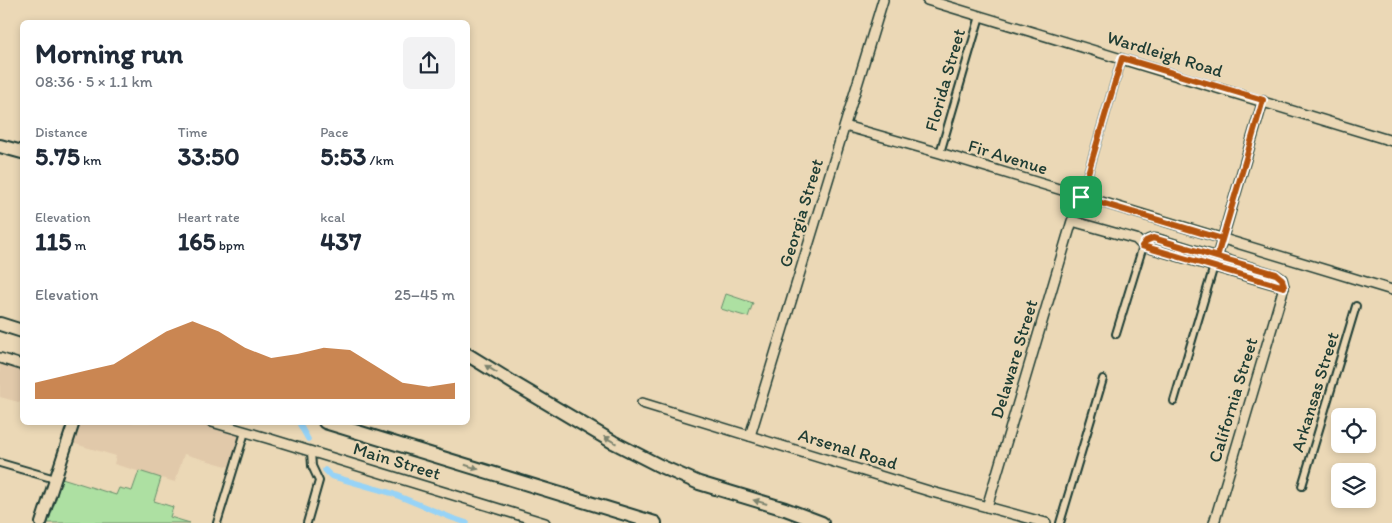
<!DOCTYPE html>
<meta charset="utf-8">
<style>
body{margin:0;font-family:Itim,sans-serif;background:#f2f2f3;color:#1f2937;height:100vh;display:flex;flex-direction:column;font-size:19px;white-space:nowrap}
*{box-sizing:border-box;margin:0}
p{font-size:16px;color:#747a83}
.icon{flex:none;width:28px;height:28px;fill:none;stroke:currentColor;stroke-width:2;stroke-linecap:round;stroke-linejoin:round}
.map{position:relative;flex:1;overflow:hidden}
.sheet{position:absolute;left:20px;top:20px;width:450px;height:405px;display:flex;flex-direction:column;background:#fff;border-radius:8px;box-shadow:0 2px 8px #0003}
.sheet>*{flex:none}
.buttons{position:absolute;left:1331px;top:408px;display:grid;gap:10px}
.buttons a{display:grid;place-items:center;width:45px;height:45px;border-radius:8px;background:#fff;box-shadow:0 2px 8px #0003;font-size:25px}
.pin{position:absolute;display:grid;place-items:center;width:42px;height:42px;color:#fff;margin:-21px;border-radius:10px;box-shadow:0 2px 8px #0006}
.round{display:grid;place-items:center;flex:none;width:52px;height:52px;border-radius:8px;background:#f2f2f3}
.overview{display:flex;align-items:center;justify-content:space-between;height:85px;padding:0 15px}
h1{font-size:28px;font-weight:700;line-height:38px}
.figures{display:grid;grid-template-columns:repeat(3,1fr);gap:8px;height:85px;padding:5px 15px}
.figures div{display:grid;align-content:center}
.figures b{font-size:25px;font-weight:700}
.figures small{font-size:14px;font-weight:400}
.figures p{font-size:14px}
.chart{height:140px;padding:10px 15px}
.chart p{display:flex;justify-content:space-between}
.chart svg{width:100%;height:90px;margin-top:5px;fill:#b45309;opacity:.7}
.map>svg:first-child{display:block}
.built{fill:#e1c9aa}
.green{fill:#ade0a2;stroke:#668e6b}
.lines{fill:none;stroke-linecap:round;stroke-linejoin:round}
.canal{stroke:#96d3f7;stroke-width:5.5}
.street-casing{stroke:#1f3d34;stroke-width:10}
.secondary-casing{stroke:#1f3d34;stroke-width:12}
.primary-casing{stroke:#1f3d34;stroke-width:14}
.highway-casing{stroke:#1f3d34;stroke-width:16}
.street{stroke:#ebd8b6;stroke-width:6}
.secondary{stroke:#ebd8b6;stroke-width:9}
.primary{stroke:#ebd8b6;stroke-width:10}
.highway{stroke:#ebd8b6;stroke-width:12}
.oneway{fill:#7b836e}
.route-casing{stroke:#fff;stroke-width:10}
.route{stroke:#b45309;stroke-width:6}
.labels{text-anchor:middle;dominant-baseline:central;stroke-width:4.5;stroke-linejoin:round;paint-order:stroke}
.street-label{font-size:18px;fill:#1f3d34;stroke:#ebd8b6}
</style>
<div class="map">
<svg width="1392" height="523" viewBox="0 0 1392 523">
<rect width="100%" height="100%" fill="#ebd8b6"/>
<filter id="ink" filterUnits="userSpaceOnUse"><feTurbulence type="fractalNoise" baseFrequency=".02" numOctaves="2"/><feDisplacementMap in="SourceGraphic" scale="10" xChannelSelector="R" yChannelSelector="G"/><feConvolveMatrix kernelMatrix="1 2 1 2 8 2 1 2 1" color-interpolation-filters="sRGB"/></filter>
<g filter="url(#ink)">
<g class="built">
<polygon points="0,362 22,369 22,403 0,397"/>
<polygon points="78,423 204,423 240,433 230,467 184,454 175,482 114,464 116,456 72,443"/>
</g>
<g class="green">
<polygon points="726,294 753,303 748,317 721,309"/>
<polygon points="139,471 161,478 154,501 173,507 170,517 190,523 48,523 62,478 116,495 119,488 132,491"/>
</g>
<g class="lines">
<g class="canal">
<polyline points="300,425 308,439"/>
<polyline points="325,470 331,476 391,493 452,518 467,523"/>
</g>
<g class="street-casing">
<g id="street">
<polyline points="940,153 980,16"/>
<polyline points="1081,197 1122,58"/>
<polyline points="1116,334 1143,246"/>
<polyline points="1174,401 1214,266"/>
<polyline points="0,463 55,479"/>
<polyline points="1302,486 1356,306"/>
<polyline points="217,523 245,432"/>
<polyline points="307,523 319,481 312,466 311,452"/>
<polyline points="1060,523 1103,379"/>
</g>
</g>
<g class="secondary-casing">
<g id="secondary">
<polyline points="927,0 1392,141"/>
<polyline points="845,126 940,153 1392,290"/>
<path d="M1143,246C1147,240 1150,237 1158,239L1276,275L1282,279L1284,287"/>
<polyline points="1217,257 1263,101"/>
<polyline points="0,358 22,365"/>
<polyline points="642,403 932,492 1046,523"/>
<polyline points="212,422 267,438 545,523"/>
<polyline points="750,436 883,0"/>
<polyline points="987,507 1072,221 1136,239 1143,246 1284,287"/>
<polyline points="1214,523 1284,287"/>
</g>
</g>
<g class="primary-casing">
<polyline id="primary" points="41,523 74,422"/>
</g>
<g class="highway-casing">
<g id="highway">
<polyline points="0,146 22,152"/>
<polyline points="0,324 22,331"/>
<polyline points="468,355 515,384 613,442 660,466 699,483 785,509 822,523"/>
<polyline points="325,422 655,523"/>
</g>
</g>
<use href="#street" class="street"/>
<use href="#secondary" class="secondary"/>
<use href="#primary" class="primary"/>
<use href="#highway" class="highway"/>
</g>
<defs><path id="oneway-solid" d="M-6-.8H1V-3.2L6.5 0L1 3.2V.8H-6Z" transform="scale(1.25)"/></defs>
<g class="oneway">
<use href="#oneway-solid" transform="translate(491 369) rotate(-148)"/>
<use href="#oneway-solid" transform="translate(610 440) rotate(-151)"/>
<use href="#oneway-solid" transform="translate(472 467) rotate(17)"/>
<use href="#oneway-solid" transform="translate(760 502) rotate(-164)"/>
</g>
</g>
<g class="lines" filter="url(#ink)">
<g class="route-casing">
<path id="route" d="M1081,197L1222,239L1217,257L1153,238L1146,241L1142,246L1284,287L1282,279L1276,274L1217,257C1232,205 1248,153 1263,100L1122,58L1081,197"/>
</g>
<use href="#route" class="route"/>
</g>
<g class="labels">
<g class="street-label">
<text transform="translate(1165 54) rotate(17)">Wardleigh Road</text>
<text transform="translate(945 80) rotate(-74)">Florida Street</text>
<text transform="translate(1008 157) rotate(17)">Fir Avenue</text>
<text transform="translate(801 213) rotate(-73)">Georgia Street</text>
<text transform="translate(1014 359) rotate(-73)">Delaware Street</text>
<text transform="translate(1315 392) rotate(-73)">Arkansas Street</text>
<text transform="translate(1233 400) rotate(-73)">California Street</text>
<text transform="translate(848 449) rotate(17)">Arsenal Road</text>
<text transform="translate(397 461) rotate(17)">Main Street</text>
</g>
</g>
</svg>
<div class="buttons">
<a><svg class="icon" aria-label="locate" viewBox="0 0 24 24"><circle cx="12" cy="12" r="6"/><path d="M12 2v4M12 18v4M2 12h4M18 12h4"/></svg></a>
<a><svg class="icon" aria-label="layers" viewBox="0 0 24 24"><path d="M12 4l9 5-9 5-9-5zM3 14l9 5 9-5"/></svg></a>
</div>
<div class="pin" style="left:1081px;top:197px;background:#1e9e55"><svg class="icon" aria-label="arrive" viewBox="0 0 24 24"><path d="M6 21V4h12l-3 4 3 4H6"/></svg></div>
<section class="sheet">
<div class="overview"><div><h1>Morning run</h1><p>08:36 · 5 × 1.1 km</p></div><a class="round"><svg class="icon" aria-label="share" viewBox="0 0 24 24"><path d="M12 15V3M7 8l5-5 5 5M5 13v7h14v-7"/></svg></a></div>
<div class="figures">
<div><p>Distance</p><b>5.75<small> km</small></b></div>
<div><p>Time</p><b>33:50</b></div>
<div><p>Pace</p><b>5:53<small> /km</small></b></div>
</div>
<div class="figures">
<div><p>Elevation</p><b>115<small> m</small></b></div>
<div><p>Heart rate</p><b>165<small> bpm</small></b></div>
<div><p>kcal</p><b>437</b></div>
</div>
<div class="chart"><p><span>Elevation</span>25–45 m</p>
<svg viewBox="0 0 160 44" preserveAspectRatio="none"><path d="M0 44V36L10 33L20 30L30 27L40 19L50 11L60 6L70 11L80 19L90 24L100 22L110 19L120 20L130 28L140 36L150 38L160 36V44z"/></svg>
</div>
</section>
</div>
